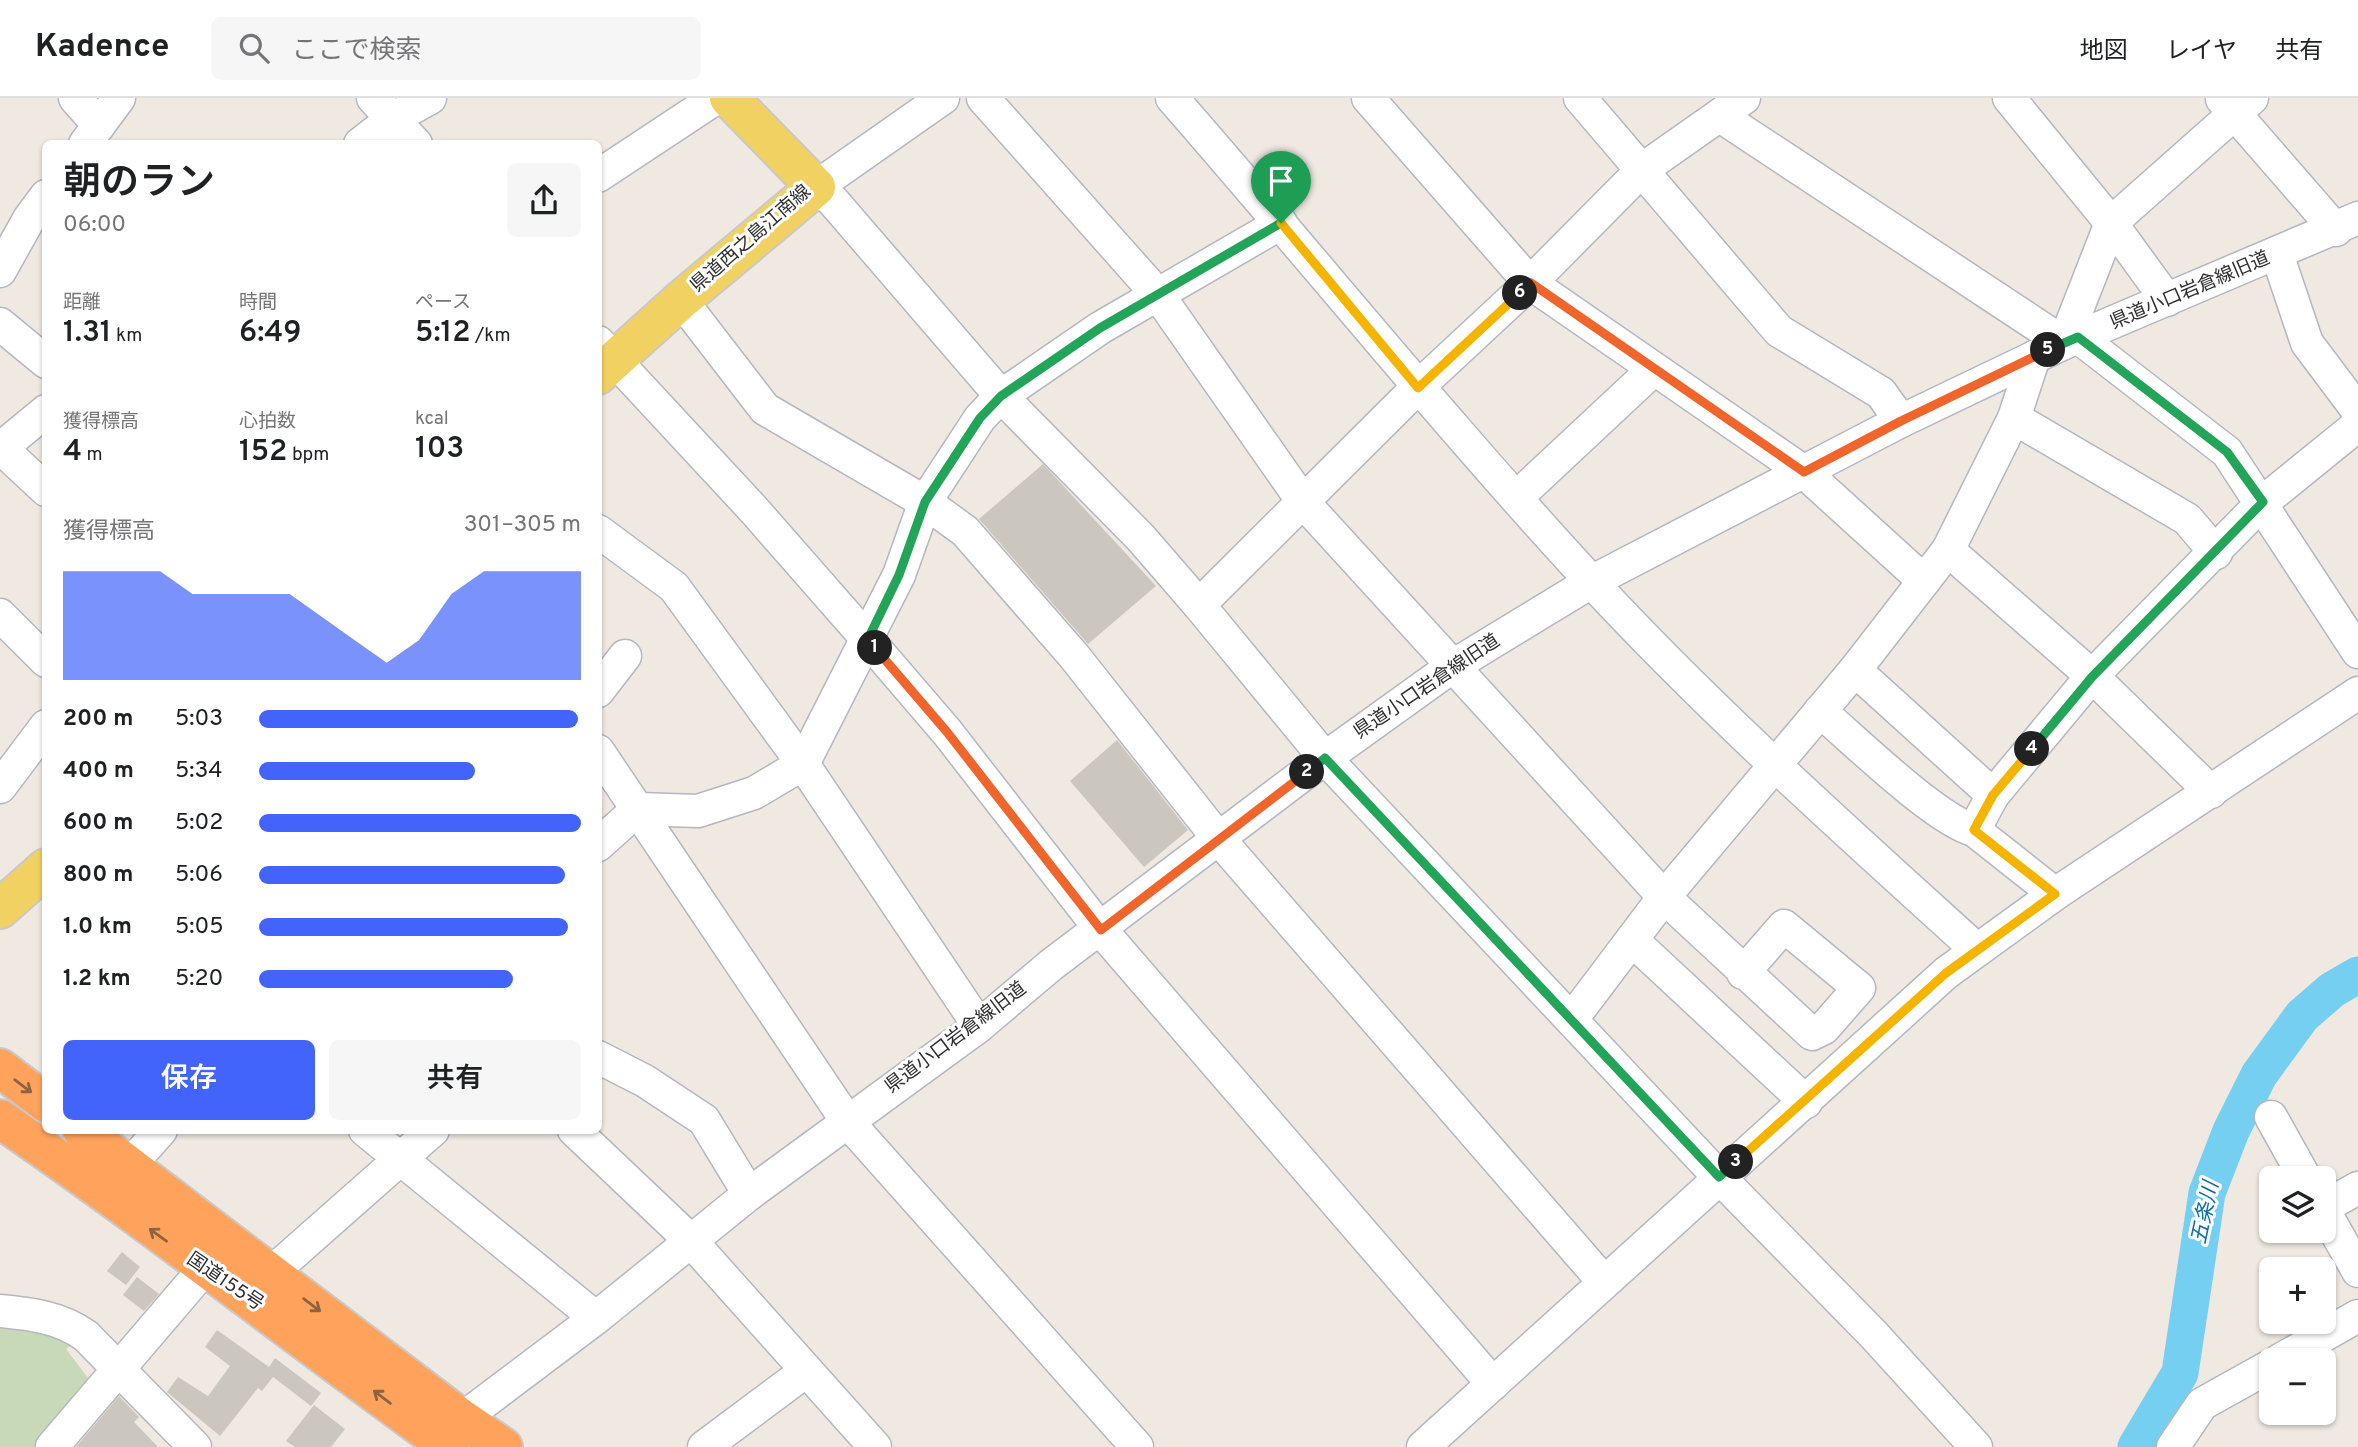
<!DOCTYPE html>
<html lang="ja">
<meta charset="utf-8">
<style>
body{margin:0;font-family:Overpass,"Noto Sans JP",sans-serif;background:#f6f6f6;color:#202124;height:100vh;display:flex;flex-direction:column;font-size:26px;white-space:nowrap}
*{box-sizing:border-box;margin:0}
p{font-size:23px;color:#757577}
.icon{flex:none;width:38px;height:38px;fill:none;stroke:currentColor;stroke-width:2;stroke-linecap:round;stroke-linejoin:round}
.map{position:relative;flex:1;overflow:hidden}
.drawer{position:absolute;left:42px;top:42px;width:560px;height:994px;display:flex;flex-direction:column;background:#fff;border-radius:10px;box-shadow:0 2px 5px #0004}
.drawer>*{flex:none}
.controls{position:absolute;left:2259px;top:1068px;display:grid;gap:14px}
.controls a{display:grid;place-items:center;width:77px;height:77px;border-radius:10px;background:#fff;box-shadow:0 2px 5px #0004;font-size:35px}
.pin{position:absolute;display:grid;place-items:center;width:60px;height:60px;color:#fff;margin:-72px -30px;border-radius:50% 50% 50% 0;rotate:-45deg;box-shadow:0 0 7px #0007}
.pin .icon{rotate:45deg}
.km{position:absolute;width:35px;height:35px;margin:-18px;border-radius:50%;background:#222;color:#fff;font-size:19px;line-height:35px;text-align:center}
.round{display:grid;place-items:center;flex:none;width:74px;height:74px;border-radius:10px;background:#f6f6f6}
.summary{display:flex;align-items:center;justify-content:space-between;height:119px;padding:0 21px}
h1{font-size:38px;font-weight:600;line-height:52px}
.stats{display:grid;grid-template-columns:repeat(3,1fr);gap:10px;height:119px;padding:7px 21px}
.stats div{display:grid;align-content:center}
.stats b{font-size:30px;font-weight:600}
.stats small{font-size:19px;font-weight:400}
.stats p{font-size:19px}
.chart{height:196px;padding:14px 21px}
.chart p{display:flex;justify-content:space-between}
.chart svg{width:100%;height:126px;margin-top:7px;fill:#4264fb;opacity:.7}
.primary-button{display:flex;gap:14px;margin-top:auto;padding:14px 21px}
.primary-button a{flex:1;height:80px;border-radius:10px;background:#4264fb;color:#fff;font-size:28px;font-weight:600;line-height:80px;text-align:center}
.primary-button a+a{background:#f6f6f6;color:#202124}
ul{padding:0 21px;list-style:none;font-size:23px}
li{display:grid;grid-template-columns:112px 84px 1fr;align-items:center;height:52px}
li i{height:18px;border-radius:9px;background:#4264fb}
header{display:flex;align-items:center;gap:42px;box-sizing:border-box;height:98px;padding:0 35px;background:#fff;border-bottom:2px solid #e0e0e0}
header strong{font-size:33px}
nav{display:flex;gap:38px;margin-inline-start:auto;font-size:24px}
.search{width:490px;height:63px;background:#f6f6f6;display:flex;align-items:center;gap:18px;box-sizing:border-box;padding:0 24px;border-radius:10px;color:#757577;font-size:26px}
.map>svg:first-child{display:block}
.cemetery{fill:#c8d9b8}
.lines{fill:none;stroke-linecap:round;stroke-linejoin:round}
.river{stroke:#75cff0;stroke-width:37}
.building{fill:#cbc7bf}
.minor-casing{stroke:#b4b7c1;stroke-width:35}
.major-casing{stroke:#c9c9c9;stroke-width:42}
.highway-casing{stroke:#c9c9c9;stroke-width:42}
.minor{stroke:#fff;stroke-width:32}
.major{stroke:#f2d163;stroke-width:38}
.highway{stroke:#ffa35c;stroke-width:38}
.oneway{stroke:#8c6343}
.split-1-casing{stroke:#fff;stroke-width:14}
.split-2-casing{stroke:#fff;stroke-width:14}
.split-3-casing{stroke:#fff;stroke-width:14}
.split-4-casing{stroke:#fff;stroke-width:14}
.split-5-casing{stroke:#fff;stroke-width:14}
.split-6-casing{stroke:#fff;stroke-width:14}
.split-7-casing{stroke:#fff;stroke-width:14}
.split-1{stroke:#22a559;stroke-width:9}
.split-2{stroke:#f0652b;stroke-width:9}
.split-3{stroke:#22a559;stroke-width:9}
.split-4{stroke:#f5b400;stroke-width:9}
.split-5{stroke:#22a559;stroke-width:9}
.split-6{stroke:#f0652b;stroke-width:9}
.split-7{stroke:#f5b400;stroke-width:9}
.labels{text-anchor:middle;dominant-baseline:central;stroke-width:6;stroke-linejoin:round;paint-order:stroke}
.street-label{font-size:19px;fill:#2e2e2e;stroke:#fff}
.water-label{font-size:21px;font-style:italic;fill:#0d6fa3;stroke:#fff}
</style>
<header>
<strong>Kadence</strong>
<div class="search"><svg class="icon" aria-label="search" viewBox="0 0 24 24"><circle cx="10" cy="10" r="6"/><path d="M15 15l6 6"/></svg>ここで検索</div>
<nav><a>地図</a><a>レイヤ</a><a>共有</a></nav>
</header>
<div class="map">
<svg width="2358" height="1349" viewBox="0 0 2358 1349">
<rect width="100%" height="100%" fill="#efe9e1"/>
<polygon class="cemetery" points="0,1221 79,1241 66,1251 95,1289 44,1349 0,1349"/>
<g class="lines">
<polyline class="river" points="2136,1349 2180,1275 2207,1095 2231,1033 2259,977 2302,918 2332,892 2358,877"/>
</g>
<g class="building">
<polygon points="1043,366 1156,488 1088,546 979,421"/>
<polygon points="1117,642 1188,732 1144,769 1070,683"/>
<polygon points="122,1154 140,1169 126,1187 107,1173"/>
<polygon points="137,1179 159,1196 144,1213 123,1197"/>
<polygon points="217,1232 269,1269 275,1260 321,1295 311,1308 273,1279 262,1293 258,1290 220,1338 167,1294 178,1279 208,1298 230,1268 205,1249"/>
<polygon points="119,1298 139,1319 134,1324 158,1349 76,1349"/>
<polygon points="314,1307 345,1331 331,1349 295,1349 286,1343"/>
</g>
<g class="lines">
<g class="minor-casing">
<g id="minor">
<polyline points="75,0 99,27"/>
<polyline points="373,0 416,46"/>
<polyline points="943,0 816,89 833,103 1001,298 1141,440 1199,507 1325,660 1719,1079 1873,1236 1976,1349"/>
<polyline points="983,0 1159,198 1304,405 1664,799 1812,936 1824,930 1859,890 1784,828 1743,875"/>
<path d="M1172,0C1312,160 1445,325 1589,481C1711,613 1845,732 1977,852"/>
<polyline points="1368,0 1530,185 1804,374 1924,483"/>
<polyline points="1580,0 1779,233 1881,295 1901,323"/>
<polyline points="2009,0 2111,125 2167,202"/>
<polyline points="2222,1 2336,132"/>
<polyline points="1720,18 2064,245 2111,125 2252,0"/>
<polyline points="85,46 119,0"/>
<polyline points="360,46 392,21 430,0"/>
<polyline points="598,78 716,0"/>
<polyline points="2277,156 2307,245 2358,313"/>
<polyline points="0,173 29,121 46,98"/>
<polyline points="681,202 765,311 925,404 965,433 1074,558 1218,740 1604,1184"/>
<polyline points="0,226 46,264"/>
<polyline points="2078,239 2227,354 2358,554"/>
<polyline points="598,244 754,412 868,542 947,634 1101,832 1493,1286"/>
<polyline points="2014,320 2187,421 2216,455"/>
<polyline points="1,350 46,392"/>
<polyline points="0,351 46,313"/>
<polyline points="1516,400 1654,271"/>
<polyline points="598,433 674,489 803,666 979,928"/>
<polyline points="1948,452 2092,578 2211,694"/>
<polyline points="1199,507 1417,290 1530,185 1643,71 1744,0"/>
<polyline points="0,517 46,563"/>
<polyline points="1855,572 1993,697"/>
<polyline points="598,593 625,558"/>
<path d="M1820,613C1854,642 1936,722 1974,732L2055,796"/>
<polyline points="598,653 847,1023 1137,1349"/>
<polyline points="0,689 46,628"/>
<polyline points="1974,732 1993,697 2092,578 2263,404 2358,327"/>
<polyline points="598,747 638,711 698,713 754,695 803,666 899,477 925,404 980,320 1001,298 1100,230 1281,125"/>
<polyline points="1632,842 1806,1004"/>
<polyline points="1572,921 1664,799 1855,572 1948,452 2014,320 2034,259"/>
<polyline points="598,959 645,983 704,1022 749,1096"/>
<polyline points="2271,1019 2305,1080"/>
<polyline points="365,1032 596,1220"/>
<polyline points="574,1032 690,1142 875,1349"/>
<polyline points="129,1068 161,1032"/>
<polyline points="2324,1109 2358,1090"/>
<polyline points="2324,1113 2358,1173"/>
<polyline points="270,1176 433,1032"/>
<path d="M0,1213C31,1216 60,1219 86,1238L195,1349"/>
<polyline points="2280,1262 2358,1218"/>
<polyline points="462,1321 596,1220 749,1096 979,928 1051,867 1325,660 1453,568 1591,484 1901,323 2064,245 2358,120"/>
<polyline points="52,1349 204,1171"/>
<polyline points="704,1349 806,1273"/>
<polyline points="1423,1349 1946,875 2055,796 2358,595"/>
<polyline points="2173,1349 2202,1306 2272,1267"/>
</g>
</g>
<g class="major-casing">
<g id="major">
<polyline points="598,277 681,202 816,89 729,0"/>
<polyline points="0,811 46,770"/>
</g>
</g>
<g class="highway-casing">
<g id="highway">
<polyline points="0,970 46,1005"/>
<path d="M0,1021C153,1126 299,1241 449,1349"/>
<polyline points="82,1032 462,1321 503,1349"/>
</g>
</g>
<use href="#minor" class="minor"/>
<use href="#major" class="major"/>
<use href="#highway" class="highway"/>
</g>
<defs><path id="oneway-shaft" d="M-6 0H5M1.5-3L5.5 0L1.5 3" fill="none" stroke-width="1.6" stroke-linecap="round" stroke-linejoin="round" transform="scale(1.75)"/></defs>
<g class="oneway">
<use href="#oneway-shaft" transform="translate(23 988) rotate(37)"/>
<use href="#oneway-shaft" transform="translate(158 1137) rotate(-144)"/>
<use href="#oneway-shaft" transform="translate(312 1207) rotate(37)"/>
<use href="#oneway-shaft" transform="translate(382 1299) rotate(-143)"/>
</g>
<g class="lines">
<g class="split-1-casing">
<polyline id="split-1" points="875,550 868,541 899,477 925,404 980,320 1001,298 1100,230 1281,125"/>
</g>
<g class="split-2-casing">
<polyline id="split-2" points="875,550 947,634 1101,832 1307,674"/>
</g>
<g class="split-3-casing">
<polyline id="split-3" points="1307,674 1325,660 1719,1079 1736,1064"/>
</g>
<g class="split-4-casing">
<polyline id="split-4" points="1736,1064 1946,875 2055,796 1974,732 1993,697 2032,651"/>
</g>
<g class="split-5-casing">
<polyline id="split-5" points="2032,651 2092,579 2263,404 2227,354 2078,239 2048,252"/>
</g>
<g class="split-6-casing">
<polyline id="split-6" points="1520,195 1531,185 1804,374 1901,323 2048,252"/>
</g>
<g class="split-7-casing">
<polyline id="split-7" points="1281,125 1418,290 1520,195"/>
</g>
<use href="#split-1" class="split-1"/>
<use href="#split-2" class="split-2"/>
<use href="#split-3" class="split-3"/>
<use href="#split-4" class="split-4"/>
<use href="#split-5" class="split-5"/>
<use href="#split-6" class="split-6"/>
<use href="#split-7" class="split-7"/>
</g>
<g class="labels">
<g class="street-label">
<text transform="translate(751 141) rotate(-41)">県道西之島江南線</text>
<text transform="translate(2190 193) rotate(-23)">県道小口岩倉線旧道</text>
<text transform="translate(1427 589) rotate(-34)">県道小口岩倉線旧道</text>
<text transform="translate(956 940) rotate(-37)">県道小口岩倉線旧道</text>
<text transform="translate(225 1184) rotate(34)">国道155号</text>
</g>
<g class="water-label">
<text transform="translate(2206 1115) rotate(-78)">五条川</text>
</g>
</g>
</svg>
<div class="controls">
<a><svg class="icon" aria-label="layers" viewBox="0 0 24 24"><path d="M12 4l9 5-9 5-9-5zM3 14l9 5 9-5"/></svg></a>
<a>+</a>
<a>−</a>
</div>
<div class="pin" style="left:1281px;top:125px;background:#1e9e55"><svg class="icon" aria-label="arrive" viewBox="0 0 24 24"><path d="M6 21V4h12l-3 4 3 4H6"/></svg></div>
<b class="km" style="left:875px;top:550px">1</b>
<b class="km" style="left:1307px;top:674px">2</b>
<b class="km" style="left:1736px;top:1064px">3</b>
<b class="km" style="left:2032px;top:651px">4</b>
<b class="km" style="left:2048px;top:252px">5</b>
<b class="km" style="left:1520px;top:195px">6</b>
<section class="drawer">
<div class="summary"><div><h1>朝のラン</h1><p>06:00</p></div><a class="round"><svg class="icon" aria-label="share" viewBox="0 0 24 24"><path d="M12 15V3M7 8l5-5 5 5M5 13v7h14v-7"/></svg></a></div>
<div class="stats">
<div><p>距離</p><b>1.31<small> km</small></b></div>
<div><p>時間</p><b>6:49</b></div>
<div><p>ペース</p><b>5:12<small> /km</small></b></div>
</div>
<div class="stats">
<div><p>獲得標高</p><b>4<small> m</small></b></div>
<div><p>心拍数</p><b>152<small> bpm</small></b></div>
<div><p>kcal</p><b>103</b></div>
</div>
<div class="chart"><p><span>獲得標高</span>301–305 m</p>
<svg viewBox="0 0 160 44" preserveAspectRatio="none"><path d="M0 44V6L10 6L20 6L30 6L40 14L50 14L60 14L70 14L80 22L90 30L100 38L110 30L120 14L130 6L140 6L150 6L160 6V44z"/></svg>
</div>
<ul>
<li><b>200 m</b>5:03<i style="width:99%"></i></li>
<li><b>400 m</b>5:34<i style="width:67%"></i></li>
<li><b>600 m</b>5:02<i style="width:100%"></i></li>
<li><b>800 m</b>5:06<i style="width:95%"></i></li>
<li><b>1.0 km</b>5:05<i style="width:96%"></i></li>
<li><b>1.2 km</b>5:20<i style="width:79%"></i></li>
</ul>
<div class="primary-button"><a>保存</a><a>共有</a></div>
</section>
</div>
